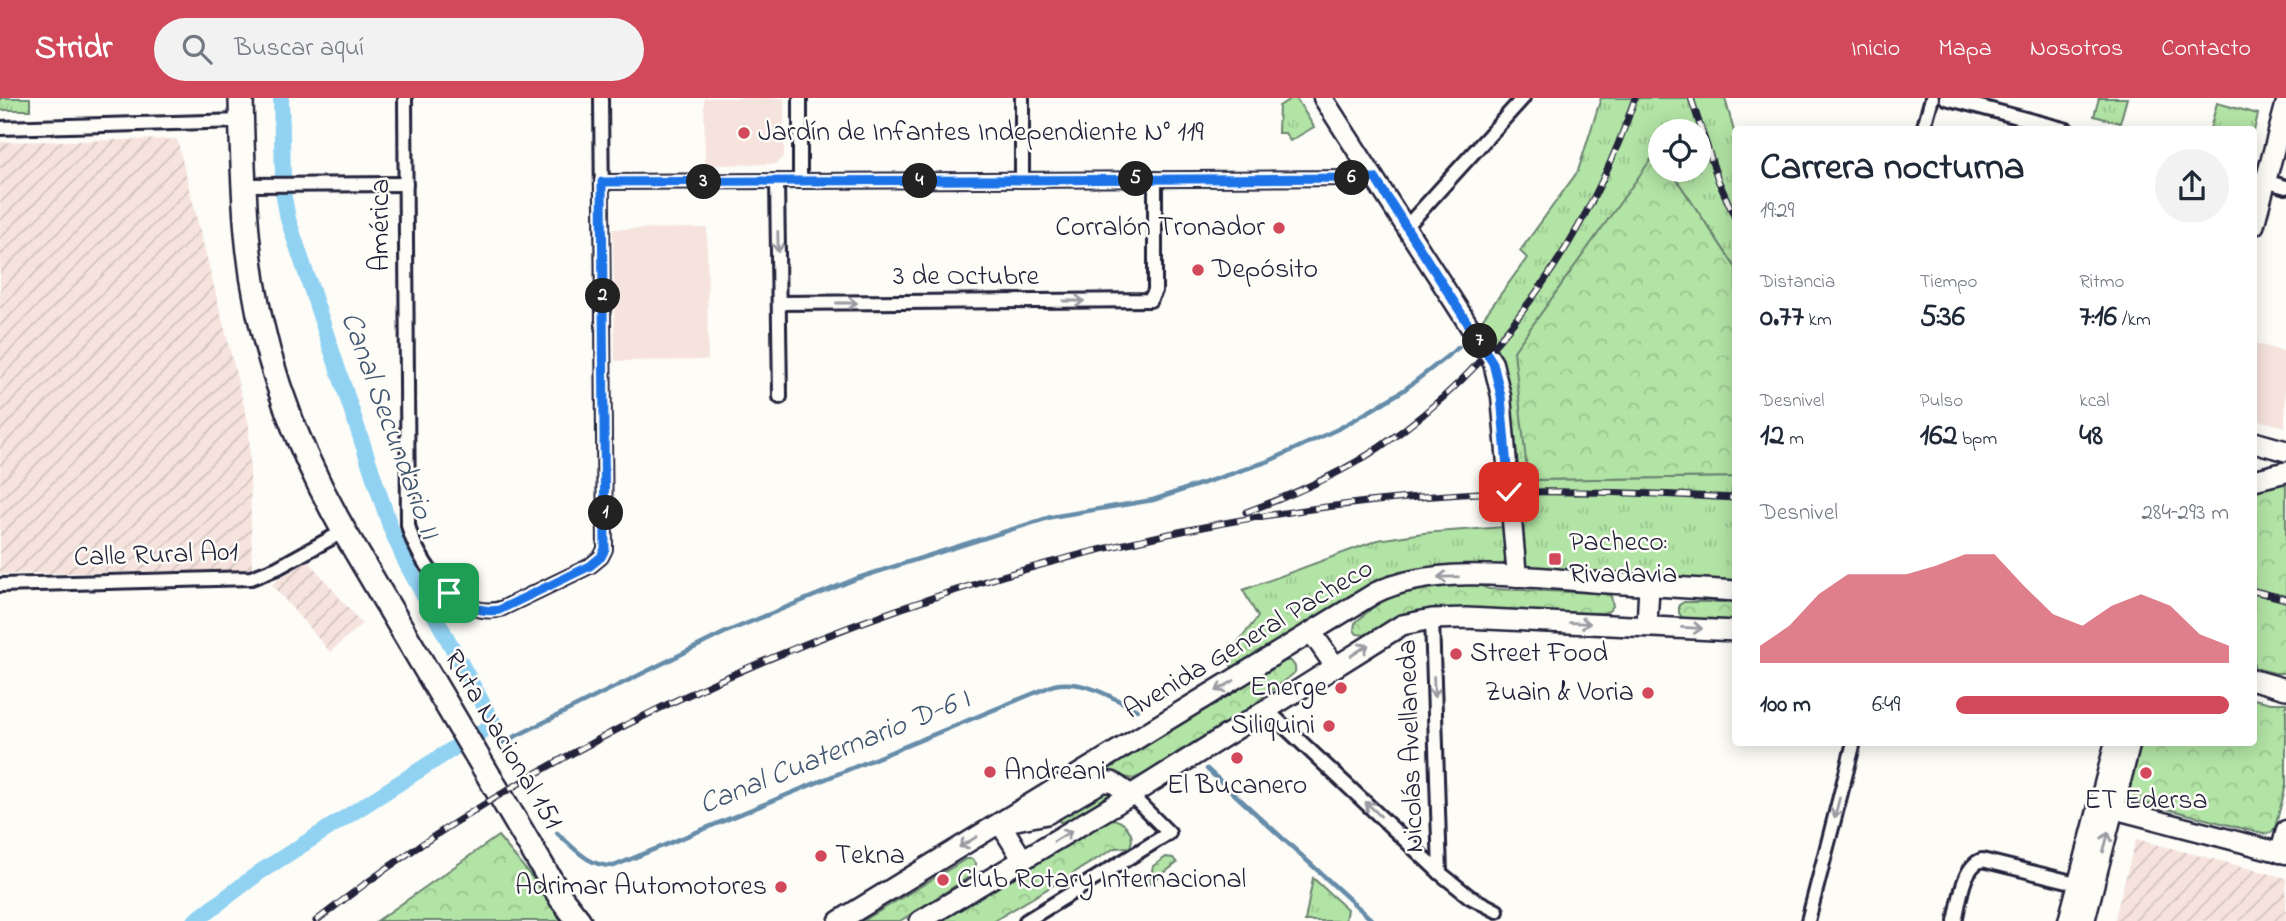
<!DOCTYPE html>
<html lang="es">
<meta charset="utf-8">
<style>
body{margin:0;font-family:"Indie Flower",sans-serif;background:#f2f2f3;color:#1f2937;height:100vh;display:flex;flex-direction:column;font-size:26px;white-space:nowrap}
*{box-sizing:border-box;margin:0}
p{font-size:23px;color:#747a83}
.icon{flex:none;width:38px;height:38px;fill:none;stroke:currentColor;stroke-width:2;stroke-linecap:round;stroke-linejoin:round}
.map{position:relative;flex:1;overflow:hidden}
.drawer{position:absolute;left:1732px;top:28px;width:525px;height:620px;display:flex;flex-direction:column;background:#fff;border-radius:7px;box-shadow:0 4px 18px #0003}
.drawer>*{flex:none}
.buttons{position:absolute;left:1648px;top:21px;display:grid;gap:14px}
.buttons a{display:grid;place-items:center;width:63px;height:63px;border-radius:50%;background:#fff;box-shadow:0 4px 18px #0003;font-size:35px}
.pin{position:absolute;display:grid;place-items:center;width:60px;height:60px;color:#fff;margin:-30px;border-radius:14px;box-shadow:0 4px 10px #0006}
.km{position:absolute;width:35px;height:35px;margin:-18px;border-radius:50%;background:#222;color:#fff;font-size:19px;line-height:35px;text-align:center}
.round{display:grid;place-items:center;flex:none;width:74px;height:74px;border-radius:37px;background:#f2f2f3}
.summary{display:flex;align-items:center;justify-content:space-between;height:119px;padding:0 28px}
h1{font-size:38px;font-weight:700;line-height:52px}
.figures{display:grid;grid-template-columns:repeat(3,1fr);gap:10px;height:119px;padding:7px 28px}
.figures div{display:grid;align-content:center}
.figures b{font-size:30px;font-weight:700}
.figures small{font-size:19px;font-weight:400}
.figures p{font-size:19px}
.chart{height:196px;padding:14px 28px}
.chart p{display:flex;justify-content:space-between}
.chart svg{width:100%;height:126px;margin-top:7px;fill:#d1495b;opacity:.7}
ul{padding:0 28px;list-style:none;font-size:23px}
li{display:grid;grid-template-columns:112px 84px 1fr;align-items:center;height:52px}
li i{height:18px;border-radius:9px;background:#d1495b}
header{display:flex;align-items:center;gap:42px;box-sizing:border-box;height:98px;padding:0 35px;background:#d1495b;color:#fff}
header strong{font-size:33px}
nav{display:flex;gap:38px;margin-inline-start:auto;font-size:24px}
.search{width:490px;height:63px;background:#f2f2f3;display:flex;align-items:center;gap:18px;box-sizing:border-box;padding:0 24px;border-radius:38px;color:#747a83;font-size:26px}
.map>svg:first-child{display:block}
.built{fill:#f6e3de}
.industrial{fill:url(#industrial-furrows)}
.grass{fill:url(#grass-tufts);stroke:#6a8370;stroke-width:2}
.forest{fill:url(#forest-crowns);stroke:#6a8370;stroke-width:2}
.garden{fill:url(#garden-dots);stroke:#6a8370;stroke-width:2}
.lines{fill:none;stroke-linecap:round;stroke-linejoin:round}
.stream{stroke:#658ca9;stroke-width:4.5}
.canal{stroke:#91d2f2;stroke-width:16}
.street-casing{stroke:#22223b;stroke-width:18}
.secondary-casing{stroke:#22223b;stroke-width:23}
.primary-casing{stroke:#22223b;stroke-width:24}
.highway-casing{stroke:#22223b;stroke-width:28}
.street{stroke:#fdfcf7;stroke-width:12}
.secondary{stroke:#fdfcf7;stroke-width:18}
.primary{stroke:#fdfcf7;stroke-width:19}
.highway{stroke:#fdfcf7;stroke-width:23}
.rail-casing{stroke:#22223b;stroke-width:7}
.rail{stroke:#fdfcf7;stroke-width:4.5;stroke-dasharray:13;stroke-linecap:butt}
.oneway{stroke:#9a9aa2}
.route-casing{stroke:#fff;stroke-width:14}
.route{stroke:#1a73e8;stroke-width:9}
.poi-dot{fill:#d1495b;stroke:#fdfcf7;stroke-width:2.5}
.labels{text-anchor:middle;dominant-baseline:central;stroke-width:5;stroke-linejoin:round;paint-order:stroke}
.poi-label{font-size:28px;fill:#22223b;stroke:#fdfcf7;text-anchor:start}
.street-label{font-size:28px;fill:#22223b;stroke:#fdfcf7}
.water-label{font-size:30px;font-style:italic;fill:#435772;stroke:#fdfcf7}
</style>
<header>
<strong>Stridr</strong>
<div class="search"><svg class="icon" aria-label="search" viewBox="0 0 24 24"><circle cx="10" cy="10" r="6"/><path d="M15 15l6 6"/></svg>Buscar aquí</div>
<nav><a>Inicio</a><a>Mapa</a><a>Nosotros</a><a>Contacto</a></nav>
</header>
<div class="map">
<svg width="2286" height="823" viewBox="0 0 2286 823">
<defs>
<pattern id="industrial-furrows" width="10" height="10" patternUnits="userSpaceOnUse" patternTransform="scale(1.75)"><rect width="10" height="10" fill="#f6e3de"/><path d="M-1 1l2-2M0 10L10 0M9 11l2-2" fill="none" stroke="#d3c2bf"/></pattern>
<pattern id="grass-tufts" width="24" height="20" patternUnits="userSpaceOnUse" patternTransform="scale(1.75)"><rect width="24" height="20" fill="#b2e4a5"/><path d="M3 7l-1-3M5 7V3M7 7l1-3M15 17l-1-3M17 17v-4M19 17l1-3" fill="none" stroke="#99c38f"/></pattern>
<pattern id="forest-crowns" width="20" height="18" patternUnits="userSpaceOnUse" patternTransform="scale(1.75)"><rect width="20" height="18" fill="#b2e4a5"/><path d="M2 6a3 3 0 1 1 6 0M12 15a3 3 0 1 1 6 0" fill="none" stroke="#99c38f"/></pattern>
<pattern id="garden-dots" width="8" height="8" patternUnits="userSpaceOnUse" patternTransform="scale(1.75)"><rect width="8" height="8" fill="#b2e4a5"/><path d="M2 2h.1M6 6h.1" fill="none" stroke="#99c38f" stroke-width="1.8" stroke-linecap="round"/></pattern>
</defs>
<rect width="100%" height="100%" fill="#fdfcf7"/>
<filter id="ink" filterUnits="userSpaceOnUse"><feTurbulence type="fractalNoise" baseFrequency=".0143" numOctaves="2"/><feDisplacementMap in="SourceGraphic" scale="14" xChannelSelector="R" yChannelSelector="G"/><feConvolveMatrix kernelMatrix="1 2 1 2 8 2 1 2 1" color-interpolation-filters="sRGB"/></filter>
<g filter="url(#ink)">
<g class="built">
<polygon points="704,0 784,0 784,58 776,66 705,67"/>
<polygon points="707,130 708,262 615,263 613,131"/>
<polygon points="2254,245 2286,254 2285,329 2254,321"/>
</g>
<g class="industrial">
<polygon points="177,41 249,328 252,472 0,476 0,44"/>
<polygon points="305,459 362,526 330,554 272,487"/>
<polygon points="2136,741 2286,780 2286,823 2114,823"/>
</g>
<g class="grass">
<rect x="0" y="0" width="30" height="12"/>
<polygon points="1292,0 1296,0 1314,29 1290,43 1285,35 1278,35 1279,8"/>
<polygon points="1601,0 1725,0 1736,41 1736,170 1670,72 1699,72 1699,33 1661,33 1661,59 1658,54 1528,382 1736,379 1736,485 1634,480 1621,474 1539,472 1529,470 1525,465 1506,288 1478,227 1527,160 1520,153 1578,73"/>
<polygon points="2099,0 2127,0 2120,25 2094,18"/>
<polygon points="2217,5 2258,16 2254,33 2210,31"/>
<polygon points="1504,429 1506,460 1503,468 1417,474 1234,572 1226,559 1258,519 1243,492 1378,442 1423,435"/>
<polygon points="1313,780 1347,811 1345,823 1305,823"/>
</g>
<g class="forest">
<polygon points="1657,53 1661,59 1661,72 1670,72 1736,170 1736,379 1528,382 1514,253"/>
<polygon points="2286,380 2286,575 2275,575 2254,570 2254,389"/>
<polygon points="1473,485 1489,491 1602,495 1611,498 1613,508 1609,513 1602,515 1423,512 1403,516 1365,537 1357,536 1354,532 1355,525 1384,499 1400,492"/>
<polygon points="1736,500 1736,525 1683,521 1679,515 1679,507 1684,504 1724,504"/>
<path d="M1285,563H1291C1294,567 1296,568 1295,574C1294,577 1260,600 1254,607L1142,677L1133,681L1114,676L1097,678Z"/>
<polygon points="2254,601 2271,605 2286,605 2286,687 2275,730 2271,735 2263,736 2137,703 2129,698 2127,691 2139,644 2254,644"/>
<polygon points="1104,693 1112,695 1067,723 1060,724 1058,720"/>
<path d="M1111,721C1125,722 1136,736 1130,749L1115,750L994,823H938Z"/>
<polygon points="498,738 541,790 561,823 377,823"/>
<polygon points="966,761 972,761 976,765 975,775 900,823 863,823"/>
</g>
<polygon class="garden" points="1166,759 1173,760 1177,765 1149,786 1153,768"/>
<g class="lines">
<g class="stream">
<polyline points="494,626 502,645 726,534 858,480 1051,419 1153,402 1269,363 1340,330 1373,311 1404,292 1459,249"/>
<polyline points="1207,671 1373,823"/>
<path d="M557,735C575,751 589,769 614,768L1054,587C1084,581 1111,599 1137,612"/>
</g>
<g class="canal">
<polyline points="281,0 283,78"/>
<polyline points="283,94 288,121 391,431 407,467 494,626 475,638"/>
<polyline points="195,823 260,774 454,650"/>
</g>
<g class="street-casing">
<g id="street">
<path d="M405,0L408,427C416,462 460,526 503,510L590,468L601,459L605,451L601,0"/>
<polyline points="800,0 800,83"/>
<polyline points="1022,0 1022,82"/>
<polyline points="1946,0 2067,32"/>
<polyline points="0,30 242,23"/>
<polyline points="1923,32 1932,0"/>
<polyline points="2254,80 2286,89"/>
<polyline points="777,83 780,299"/>
<polyline points="602,84 1375,80"/>
<polyline points="244,87 406,86"/>
<polyline points="1406,129 1523,0"/>
<polyline points="779,205 1150,202 1155,193 1155,81"/>
<polyline points="0,487 251,480 277,470 344,433"/>
<polyline points="1432,521 1440,775"/>
<polyline points="1267,612 1440,775 1470,799 1497,813"/>
<polyline points="1026,823 1169,735 1131,697"/>
<polyline points="1808,823 1854,644"/>
<path d="M1955,823C1960,804 1962,769 1982,762L2084,787"/>
</g>
</g>
<g class="secondary-casing">
<g id="secondary">
<polyline points="1323,0 1493,265 1501,298 1517,479"/>
<polyline points="2098,707 2286,756"/>
<polyline points="2280,755 2286,732"/>
<polyline points="2068,823 2115,644"/>
<polyline points="2085,823 2131,644"/>
</g>
</g>
<g class="primary-casing">
<g id="primary">
<polyline points="2254,127 2286,6"/>
<polyline points="2254,344 2286,353"/>
<polyline points="2254,382 2286,374"/>
<polyline points="1647,528 1649,488"/>
<polyline points="1312,535 1335,568"/>
<polyline points="2254,582 2286,591"/>
<polyline points="1023,762 1000,725 1047,716 1102,684 1112,684 1131,697"/>
<path d="M839,823L1375,495C1434,466 1527,479 1592,484C1640,487 1688,490 1736,493"/>
<polyline points="920,823 1131,697 1402,527 1432,521 1466,520 1736,533"/>
</g>
</g>
<g class="highway-casing">
<path id="highway" d="M241,0C242,48 243,97 248,145C258,247 294,345 344,433L561,800L579,823"/>
</g>
<use href="#street" class="street"/>
<use href="#secondary" class="secondary"/>
<use href="#primary" class="primary"/>
<use href="#highway" class="highway"/>
<g class="rail-casing">
<g id="rail">
<polyline points="1691,0 1718,82 1736,122"/>
<path d="M1246,414C1292,397 1339,377 1380,349C1501,266 1589,139 1635,0"/>
<polyline points="2254,493 2286,501"/>
<path d="M316,823C629,577 1066,419 1462,396C1553,391 1645,395 1736,400"/>
</g>
</g>
<use href="#rail" class="rail"/>
</g>
<defs><path id="oneway-shaft" d="M-6 0H5M1.5-3L5.5 0L1.5 3" fill="none" stroke-width="1.6" stroke-linecap="round" stroke-linejoin="round" transform="scale(1.75)"/></defs>
<g class="oneway">
<use href="#oneway-shaft" transform="translate(778 144) rotate(89)"/>
<use href="#oneway-shaft" transform="translate(1074 203)"/>
<use href="#oneway-shaft" transform="translate(847 205)"/>
<use href="#oneway-shaft" transform="translate(1448 479) rotate(179)"/>
<use href="#oneway-shaft" transform="translate(1580 525) rotate(2)"/>
<use href="#oneway-shaft" transform="translate(1692 530) rotate(3)"/>
<use href="#oneway-shaft" transform="translate(1360 552) rotate(-33)"/>
<use href="#oneway-shaft" transform="translate(1225 588) rotate(149)"/>
<use href="#oneway-shaft" transform="translate(1434 589) rotate(88)"/>
<use href="#oneway-shaft" transform="translate(1837 710) rotate(104)"/>
<use href="#oneway-shaft" transform="translate(1373 711) rotate(-137)"/>
<use href="#oneway-shaft" transform="translate(1063 738) rotate(-31)"/>
<use href="#oneway-shaft" transform="translate(968 744) rotate(149)"/>
<use href="#oneway-shaft" transform="translate(2106 744) rotate(-75)"/>
</g>
</g>
<g class="lines" filter="url(#ink)">
<g class="route-casing">
<path id="route" d="M449,495C463,507 480,515 499,512L590,468L601,459L605,451L602,84L1375,80L1493,265L1501,298L1509,394"/>
</g>
<use href="#route" class="route"/>
</g>
<g class="poi-dot">
<circle cx="744" cy="35" r="7"/>
<circle cx="1279" cy="130" r="7"/>
<circle cx="1198" cy="172" r="7"/>
<rect x="1548" y="454" width="14" height="14" rx="3.5"/>
<circle cx="1456" cy="556" r="7"/>
<circle cx="1341" cy="590" r="7"/>
<circle cx="1648" cy="595" r="7"/>
<circle cx="1329" cy="628" r="7"/>
<circle cx="1237" cy="660" r="7"/>
<circle cx="990" cy="674" r="7"/>
<circle cx="2146" cy="675" r="7"/>
<circle cx="821" cy="758" r="7"/>
<circle cx="943" cy="782" r="7"/>
<circle cx="781" cy="789" r="7"/>
</g>
<g class="labels">
<g class="poi-label">
<text x="758" y="35">Jardín de Infantes Independiente N° 119</text>
<text x="1265" y="130" text-anchor="end">Corralón Tronador</text>
<text x="1212" y="172">Depósito</text>
<text x="1569" y="445">Pacheco:<tspan x="1569" dy="32">Rivadavia</tspan></text>
<text x="1470" y="556">Street Food</text>
<text x="1327" y="590" text-anchor="end">Energe</text>
<text x="1634" y="595" text-anchor="end">Zuain &amp; Voria</text>
<text x="1315" y="628" text-anchor="end">Siliquini</text>
<text x="1004" y="674">Andreani</text>
<text x="1237" y="688" text-anchor="middle">El Bucanero</text>
<text x="2146" y="703" text-anchor="middle">ET Edersa</text>
<text x="835" y="758">Tekna</text>
<text x="957" y="782">Club Rotary Internacional</text>
<text x="767" y="789" text-anchor="end">Adrimar Automotores</text>
</g>
<g class="street-label">
<text transform="translate(381 127) rotate(-90)">América</text>
<text x="966" y="179">3 de Octubre</text>
<text transform="translate(156 458) rotate(-2)">Calle Rural A01</text>
<text transform="translate(1249 542) rotate(-31)">Avenida General Pacheco</text>
<text transform="translate(502 642) rotate(59)">Ruta Nacional 151</text>
<text transform="translate(1412 648) rotate(-92)">Nicolás Avellaneda</text>
</g>
<g class="water-label">
<text transform="translate(389 328) rotate(70)">Canal Secundario II</text>
<text transform="translate(835 655) rotate(-22)">Canal Cuaternario D-6 I</text>
</g>
</g>
</svg>
<div class="buttons">
<a><svg class="icon" aria-label="locate" viewBox="0 0 24 24"><circle cx="12" cy="12" r="6"/><path d="M12 2v4M12 18v4M2 12h4M18 12h4"/></svg></a>
</div>
<div class="pin" style="left:449px;top:495px;background:#1e9e55"><svg class="icon" aria-label="arrive" viewBox="0 0 24 24"><path d="M6 21V4h12l-3 4 3 4H6"/></svg></div>
<div class="pin" style="left:1509px;top:394px;background:#d93025"><svg class="icon" aria-label="check" viewBox="0 0 24 24"><path d="M5 12l5 5 9-10"/></svg></div>
<b class="km" style="left:606px;top:415px">1</b>
<b class="km" style="left:603px;top:198px">2</b>
<b class="km" style="left:704px;top:84px">3</b>
<b class="km" style="left:920px;top:83px">4</b>
<b class="km" style="left:1136px;top:81px">5</b>
<b class="km" style="left:1352px;top:80px">6</b>
<b class="km" style="left:1480px;top:243px">7</b>
<section class="drawer">
<div class="summary"><div><h1>Carrera nocturna</h1><p>19:29</p></div><a class="round"><svg class="icon" aria-label="share" viewBox="0 0 24 24"><path d="M12 15V3M7 8l5-5 5 5M5 13v7h14v-7"/></svg></a></div>
<div class="figures">
<div><p>Distancia</p><b>0.77<small> km</small></b></div>
<div><p>Tiempo</p><b>5:36</b></div>
<div><p>Ritmo</p><b>7:16<small> /km</small></b></div>
</div>
<div class="figures">
<div><p>Desnivel</p><b>12<small> m</small></b></div>
<div><p>Pulso</p><b>162<small> bpm</small></b></div>
<div><p>kcal</p><b>48</b></div>
</div>
<div class="chart"><p><span>Desnivel</span>284–293 m</p>
<svg viewBox="0 0 160 44" preserveAspectRatio="none"><path d="M0 44V38L10 31L20 20L30 13L40 13L50 13L60 10L70 6L80 6L90 17L100 27L110 31L120 24L130 20L140 24L150 34L160 38V44z"/></svg>
</div>
<ul>
<li><b>100 m</b>6:49<i style="width:100%"></i></li>
</ul>
</section>
</div>
